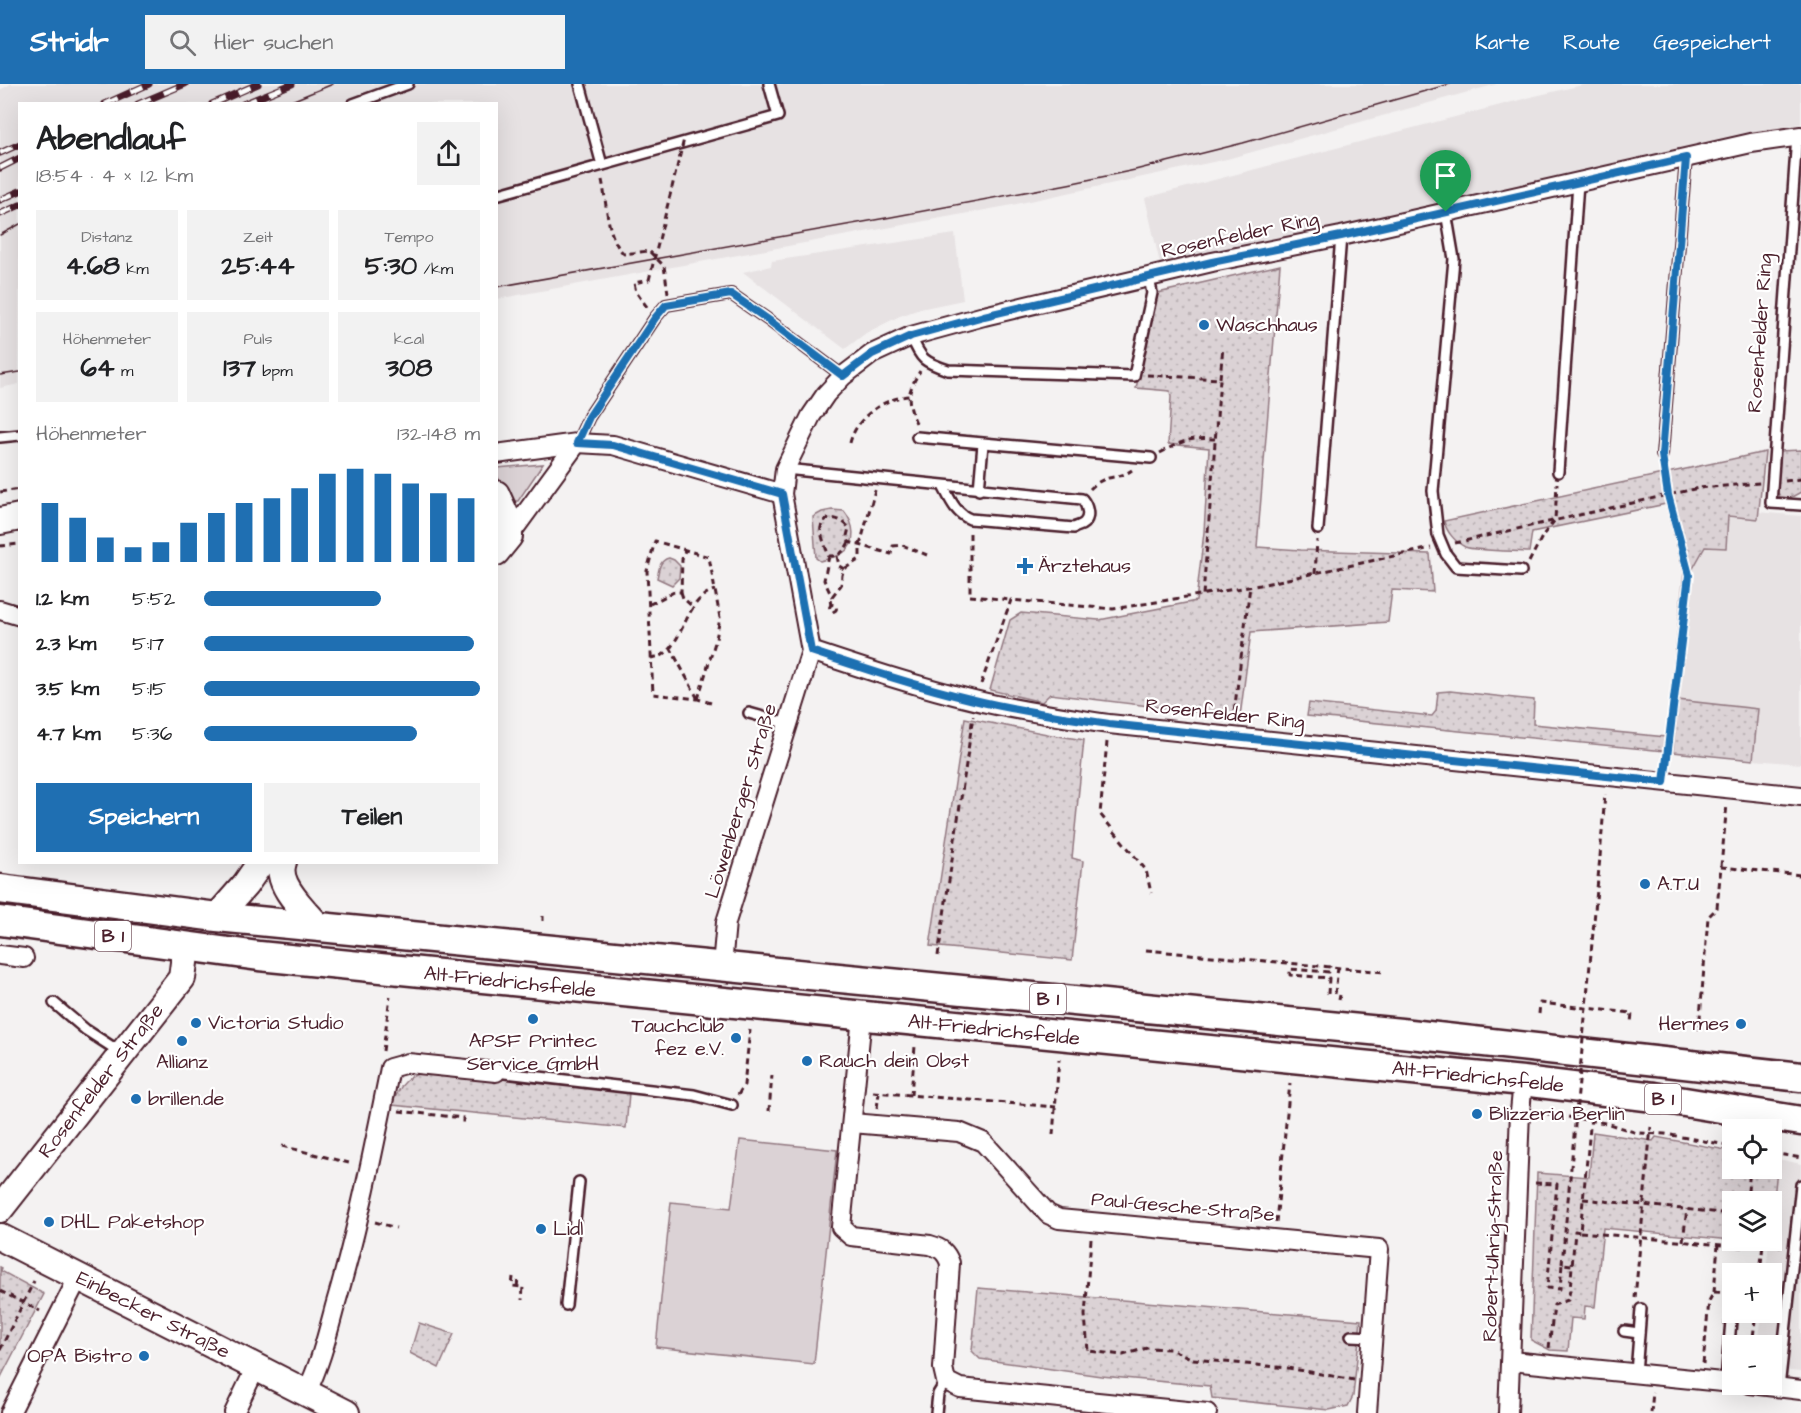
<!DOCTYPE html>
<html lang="de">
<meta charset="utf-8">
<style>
body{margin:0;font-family:"Architects Daughter",sans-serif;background:#f2f2f2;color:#202124;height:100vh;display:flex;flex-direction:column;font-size:22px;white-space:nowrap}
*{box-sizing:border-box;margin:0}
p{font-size:20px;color:#757577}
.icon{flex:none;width:33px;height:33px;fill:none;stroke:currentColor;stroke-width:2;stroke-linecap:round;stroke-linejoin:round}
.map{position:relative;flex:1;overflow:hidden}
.panel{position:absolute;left:18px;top:18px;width:480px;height:762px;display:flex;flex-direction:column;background:#fff;border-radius:0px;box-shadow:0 6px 24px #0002}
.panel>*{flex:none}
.buttons{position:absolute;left:1722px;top:1035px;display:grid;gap:12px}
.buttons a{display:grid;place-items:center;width:60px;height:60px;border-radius:0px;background:#fff;box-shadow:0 6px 24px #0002;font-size:30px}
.pin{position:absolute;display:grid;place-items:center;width:51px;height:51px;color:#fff;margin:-62px -26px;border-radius:50% 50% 50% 0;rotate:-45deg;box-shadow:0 0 6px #0007}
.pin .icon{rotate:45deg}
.round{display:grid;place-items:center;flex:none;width:63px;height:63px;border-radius:0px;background:#f2f2f2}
.overview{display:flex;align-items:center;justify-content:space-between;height:102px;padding:0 18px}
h1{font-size:33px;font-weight:700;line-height:45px}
.metrics{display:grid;grid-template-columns:repeat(3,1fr);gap:9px;height:102px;padding:6px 18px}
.metrics div{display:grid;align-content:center;border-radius:0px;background:#f2f2f2;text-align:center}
.metrics b{font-size:26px;font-weight:700}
.metrics small{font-size:16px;font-weight:400}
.metrics p{font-size:16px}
.chart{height:168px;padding:12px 18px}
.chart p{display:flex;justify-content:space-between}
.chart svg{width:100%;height:108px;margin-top:6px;stroke:#1f6fb2;stroke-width:6}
.cta{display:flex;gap:12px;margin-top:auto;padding:12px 18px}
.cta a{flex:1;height:69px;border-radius:0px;background:#1f6fb2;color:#fff;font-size:24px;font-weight:700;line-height:69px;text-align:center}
.cta a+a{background:#f2f2f2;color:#202124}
ul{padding:0 18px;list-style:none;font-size:20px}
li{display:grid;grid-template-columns:96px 72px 1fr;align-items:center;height:45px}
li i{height:15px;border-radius:8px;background:#1f6fb2}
header{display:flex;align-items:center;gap:36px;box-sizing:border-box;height:84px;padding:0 30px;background:#1f6fb2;color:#fff}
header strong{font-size:28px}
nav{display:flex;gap:33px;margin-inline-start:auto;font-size:21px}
.search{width:420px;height:54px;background:#f2f2f2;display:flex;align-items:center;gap:15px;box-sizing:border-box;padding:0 21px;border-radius:0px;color:#757577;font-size:22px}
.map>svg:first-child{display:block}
.built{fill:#e7e2e3}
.grass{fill:#dbd2d5;stroke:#927880;stroke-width:1.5}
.park{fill:url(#park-dots);stroke:#927880;stroke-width:1.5}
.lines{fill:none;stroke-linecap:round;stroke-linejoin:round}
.lane-casing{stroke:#4a1f2b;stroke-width:14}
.street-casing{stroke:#4a1f2b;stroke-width:22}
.secondary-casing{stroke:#4a1f2b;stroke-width:30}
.primary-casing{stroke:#4a1f2b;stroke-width:33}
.path{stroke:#4a1f2b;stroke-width:3;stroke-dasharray:6 4.5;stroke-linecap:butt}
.lane{stroke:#fff;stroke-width:9}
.street{stroke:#fff;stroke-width:18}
.secondary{stroke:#fff;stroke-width:26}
.primary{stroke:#fff;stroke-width:28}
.tram{stroke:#4a1f2b;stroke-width:1.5}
.rail-casing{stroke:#4a1f2b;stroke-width:7}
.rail{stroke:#fff;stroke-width:4.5;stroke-dasharray:14;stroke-linecap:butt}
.path-bridge{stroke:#4a1f2b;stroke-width:3;stroke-dasharray:6 4.5;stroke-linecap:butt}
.route-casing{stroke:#fff;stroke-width:12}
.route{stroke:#1f6fb2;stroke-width:8}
.poi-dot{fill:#1f6fb2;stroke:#fff;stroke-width:2}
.labels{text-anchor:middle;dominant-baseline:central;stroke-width:4.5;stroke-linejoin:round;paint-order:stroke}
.shield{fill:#fff;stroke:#80626b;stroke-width:1.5}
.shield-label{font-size:18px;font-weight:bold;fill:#4a1f2b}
.street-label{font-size:20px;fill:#4a1f2b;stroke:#fff}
.poi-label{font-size:20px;fill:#4a1f2b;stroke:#fff;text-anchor:start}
</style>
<header>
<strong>Stridr</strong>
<div class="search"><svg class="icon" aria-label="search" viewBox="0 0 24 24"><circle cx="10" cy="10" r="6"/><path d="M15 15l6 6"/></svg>Hier suchen</div>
<nav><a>Karte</a><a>Route</a><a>Gespeichert</a></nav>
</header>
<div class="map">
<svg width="1801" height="1329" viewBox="0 0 1801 1329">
<defs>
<pattern id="park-dots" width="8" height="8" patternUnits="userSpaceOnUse" patternTransform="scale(1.5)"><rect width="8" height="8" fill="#dbd2d5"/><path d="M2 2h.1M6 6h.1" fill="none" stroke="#bdb4b7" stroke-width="1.8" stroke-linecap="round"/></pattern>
</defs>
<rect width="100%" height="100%" fill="#f4f2f2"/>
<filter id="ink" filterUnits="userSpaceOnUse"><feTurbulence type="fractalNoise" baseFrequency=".0167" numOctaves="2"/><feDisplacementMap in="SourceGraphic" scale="12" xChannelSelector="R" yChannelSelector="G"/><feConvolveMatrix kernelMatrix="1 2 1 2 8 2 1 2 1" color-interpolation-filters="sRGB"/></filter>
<g filter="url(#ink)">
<g class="built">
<polygon points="11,0 1497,0 1227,75 1007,122 497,215 496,20 20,20 19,300 0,304 0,6"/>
<polygon points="1587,0 1801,0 1801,40 1739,50 1161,184 1145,114 1535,12"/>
<polygon points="955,150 963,216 920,225 900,232 866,249 845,265 743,188 771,182 772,177"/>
<polygon points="1758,428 1801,432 1801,680 1753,676 1758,625 1678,617 1691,488 1705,463 1728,432 1757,435"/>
<polygon points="1778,1075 1801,1080 1801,1288 1772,1285 1772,1262 1758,1262 1762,1229 1772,1228 1772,1190 1766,1189 1769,1157 1772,1156 1772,1134"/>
</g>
<g class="grass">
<polygon points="543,380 518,417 512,417 497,392 497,384"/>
<polygon points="740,1056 837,1066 814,1280 656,1263 671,1118 731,1124"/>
</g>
<g class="park">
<polygon points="1280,181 1257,463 1301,466 1430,470 1433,508 1392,506 1388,538 1251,548 1240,633 1050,610 1042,618 990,606 1010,536 1021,529 1099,536 1196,517 1204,448 1209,364 1168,360 1171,313 1170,307 1136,304 1158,209"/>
<polygon points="1801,366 1801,408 1790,414 1780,413 1776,405 1779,367"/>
<path d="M1765,368L1758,435L1728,432L1726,464L1705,463L1691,488L1678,616L1758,625L1753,676L1673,668L1678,617L1670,616L1684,489L1666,420L1532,448L1529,468C1515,467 1475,467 1465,463C1455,458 1446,447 1444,437Z"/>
<path d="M832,426L844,427C854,439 858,459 843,469C837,473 827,475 820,477L816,474L813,433L822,428Z"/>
<path d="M669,474L674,476L680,482L679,494L672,501L657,494C659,486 659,476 669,474Z"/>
<polygon points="1450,607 1534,616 1533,640 1666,653 1664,667 1307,632 1309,619 1432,632 1436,627 1438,608"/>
<polygon points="965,634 1052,651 1084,656 1072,774 1083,777 1072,876 930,862"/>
<path d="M430,987L629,1009L626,1044L392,1021C400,1000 408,990 430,987Z"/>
<polygon points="1593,1048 1653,1057 1656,1053 1732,1067 1732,1084 1772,1084 1772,1074 1778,1075 1772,1134 1772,1118 1732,1118 1732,1156 1603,1144 1595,1223 1585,1222 1584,1235 1571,1234 1568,1267 1550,1266 1531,1256 1537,1089 1589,1093"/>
<polygon points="0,1183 2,1184 1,1187 44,1210 0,1295"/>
<polygon points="978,1204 1361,1236 1353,1312 1348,1322 1329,1326 1212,1314 1210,1302 1101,1292 980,1275 972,1267"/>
<polygon points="419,1239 454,1250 439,1284 410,1269"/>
</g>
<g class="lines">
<g class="lane-casing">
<g id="lane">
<polyline points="580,0 602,81"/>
<polyline points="353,20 408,0"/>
<polyline points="1797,52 1771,419 1801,421"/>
<polyline points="496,111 778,32 769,0"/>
<polyline points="1446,128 1454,175 1433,407 1438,451 1446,470 1456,483 1521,487"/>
<path d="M911,252C921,276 924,278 948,286L1134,292L1152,209L1149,194"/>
<polyline points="0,353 20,351"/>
<polyline points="917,353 1151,374"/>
<polyline points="577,359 589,333 655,234 666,221 731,210 767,235 843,292"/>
<polyline points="1662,371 1686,74"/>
<path d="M785,385L1082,415C1087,421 1091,433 1084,439C1081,442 1077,442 1074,444L970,435C955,429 950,415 943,402"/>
<polyline points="1558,388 1578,99"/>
<polyline points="979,406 983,360"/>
<polyline points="1318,445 1341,152"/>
<polyline points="749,629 788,640"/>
<polyline points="54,919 86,946 120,968"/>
<polyline points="496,988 694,1011 732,1021"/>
<polyline points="566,1221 579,1098"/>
<polyline points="1624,1247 1639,1249"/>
<polyline points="1351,1252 1373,1253"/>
<polyline points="1636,1289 1641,1225"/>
<polyline points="1726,1298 1732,1224"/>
<polyline points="1779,1304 1801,1101"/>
<polyline points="936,1329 938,1310 946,1297"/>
</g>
</g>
<g class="street-casing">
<g id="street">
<polyline points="496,370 577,359 613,361 782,410"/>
<polyline points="509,452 577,359"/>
<polyline points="0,526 20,532"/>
<path d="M811,567C865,585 919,603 974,616C1018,627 1064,633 1109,640L1801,712"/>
<polyline points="0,871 24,874"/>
<polyline points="722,882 726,838 811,567 782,410 785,385 811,332 826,310 843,292 872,270 911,252 984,232 1212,178 1341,152 1751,59 1801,52"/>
<path d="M862,933L841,1143L851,1152L930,1161C941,1164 946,1168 950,1179L943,1284L946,1297L960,1304L1207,1329"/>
<polyline points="852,1039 959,1048 983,1058 1048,1130 1059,1135 1379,1165 1367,1329"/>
<polyline points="1511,1277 1732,1299"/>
<polyline points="1750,1300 1801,1306"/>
<path d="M306,1309C320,1281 327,1252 335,1222C358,1144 374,1064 390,984L408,979L496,988"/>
<polyline points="10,1329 78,1194"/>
<polyline points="234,1329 256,1283"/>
<polyline points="1508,1329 1520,1028 1523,997"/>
</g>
</g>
<g class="secondary-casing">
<g id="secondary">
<polyline points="496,410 505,430 509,452 496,468"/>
<polyline points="0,437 20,433"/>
<path d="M283,778C274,800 306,828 319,843"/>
<polyline points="217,833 245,801 261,778"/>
<polyline points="0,1125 182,894 186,863"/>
<polyline points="0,1153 346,1329"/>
</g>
</g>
<g class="primary-casing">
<g id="primary">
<polyline points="0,805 217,833 1401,949 1801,993"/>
<polyline points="0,837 259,872 1523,997 1654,1013 1801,1037"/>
</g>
</g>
<g class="path">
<path d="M602,96C607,119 606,153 624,170L649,167L664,182L668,209"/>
<polyline points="647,223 636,208 634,199 649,196"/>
<polyline points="1147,291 1220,295 1203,511"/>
<polyline points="1220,294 1223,263"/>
<path d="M916,339C906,316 907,308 920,287"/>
<path d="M850,359C856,333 884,314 909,312"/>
<path d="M1160,369C1182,357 1190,353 1215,355"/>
<polyline points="1663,382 1668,412 1689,491 1666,680"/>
<polyline points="1785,397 1801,395"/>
<path d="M1090,405C1107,388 1117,397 1132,386"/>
<polyline points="0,408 20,405"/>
<polyline points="970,449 970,512 1011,516"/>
<path d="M849,458C845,466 840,473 829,472C827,467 819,447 821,443C825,428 843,435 849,444L847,452L849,458L891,470L893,462L902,461L927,471"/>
<polyline points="1455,459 1699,404 1760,399"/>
<polyline points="0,462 20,460"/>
<polyline points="829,472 824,496 832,513"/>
<polyline points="837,472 839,482 844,485"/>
<polyline points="1529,478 1543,451 1555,436 1557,399"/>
<polyline points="1315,490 1317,456"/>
<polyline points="681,508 683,514 693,523"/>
<polyline points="650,520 674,508 681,508 682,475 685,466"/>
<circle cx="833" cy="524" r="3.5"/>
<polyline points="831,522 830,515 841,501 842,491 844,485 860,475 860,461 875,406"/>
<polyline points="670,563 698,615"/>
<path d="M651,574C654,573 658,573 661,572C684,559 686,513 715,506"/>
<polyline points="981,600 1011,516 1113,525 1260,501 1431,464"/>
<polyline points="698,615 716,555 720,534 709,473 655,457 647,487 653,610 698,615 711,619"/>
<polyline points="1233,637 1250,502"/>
<polyline points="1107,658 1100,730 1146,786 1151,809"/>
<polyline points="1600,773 1605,710"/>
<polyline points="1721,783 1801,791"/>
<polyline points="543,837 543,832"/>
<polyline points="1146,866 1385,888"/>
<polyline points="938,872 973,632"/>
<polyline points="1328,910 1329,894 1290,891 1290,885 1329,888 1330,882"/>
<polyline points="1335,910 1338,883"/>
<polyline points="1339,916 1340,911"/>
<polyline points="1539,930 1540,919 1632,929 1631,939"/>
<polyline points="1699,946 1708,833 1717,824 1727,720"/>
<polyline points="383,967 390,912"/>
<polyline points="873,1008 1056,1023"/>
<polyline points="738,1011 744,1001 750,946"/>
<polyline points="911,1011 915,962"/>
<polyline points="877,1024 879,1009"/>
<polyline points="399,1027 463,1034 463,1039"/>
<polyline points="769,1027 772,991"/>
<polyline points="1537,1028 1606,1039 1637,1049 1665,1050 1732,1062"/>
<polyline points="1053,1051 1059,975"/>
<polyline points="282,1062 353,1080"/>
<polyline points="1772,1069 1801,1074"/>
<polyline points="1535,1099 1557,1100 1547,1204 1560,1205 1562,1180 1572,1181"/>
<polyline points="1583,1115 1732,1130"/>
<polyline points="1747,1118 1750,1084"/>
<polyline points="375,1138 396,1144"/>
<polyline points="1276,1138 1290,999"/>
<polyline points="1580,1148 1743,1163 1763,1160 1781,1162"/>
<polyline points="1091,1155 1085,1231 1088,1267 1123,1271 1147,1264 1170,1265 1193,1275 1288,1284 1354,1296"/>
<polyline points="1683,1157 1687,1125"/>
<polyline points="1760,1190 1763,1160"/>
<polyline points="513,1193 512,1202 523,1203 522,1216"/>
<polyline points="517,1203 518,1194"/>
<polyline points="0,1207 40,1227"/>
<polyline points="1714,1208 1730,1209"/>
<polyline points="1635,1214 1651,1043"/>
<polyline points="1752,1262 1756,1228"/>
<polyline points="1549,1264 1554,1221 1568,1216 1570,1206 1575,1147 1580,1148 1591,1033"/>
<polyline points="0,1266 34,1197"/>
<polyline points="1703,1280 1709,1217 1714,1208 1718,1161"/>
<polyline points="1651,1329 1653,1308"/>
</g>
<use href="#lane" class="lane"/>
<use href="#street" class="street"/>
<use href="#secondary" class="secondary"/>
<use href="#primary" class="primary"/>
<g class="tram">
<polyline points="284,20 333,0"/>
<polyline points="0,151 20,140"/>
<polyline points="496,203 886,134 1068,100 1135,86 1243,59 1450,0"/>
<polyline points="0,291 20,288"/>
</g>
<g class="rail-casing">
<g id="rail">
<polyline points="105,20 149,0"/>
<polyline points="138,20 185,0"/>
<polyline points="212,20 258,0"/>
<polyline points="243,20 292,0"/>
<polyline points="0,69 20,60"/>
<polyline points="0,84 20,74"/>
<polyline points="0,116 20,107"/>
<polyline points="0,130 20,121"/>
</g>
</g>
<use href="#rail" class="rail"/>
<g class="path-bridge">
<polyline points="649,196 684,55"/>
<polyline points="1562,1180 1600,773"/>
</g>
</g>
</g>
<g class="lines" filter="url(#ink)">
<g class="route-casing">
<path id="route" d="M1686,74L1662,371L1668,411L1689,491L1664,698L1109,640C1064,633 1018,627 974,616C919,603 865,585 811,567L782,410L613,361L577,359L589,333L655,234L666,221L731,210L767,235L843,292L872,270L911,252L984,232L1212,178L1341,152Z"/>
</g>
<use href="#route" class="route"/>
</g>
<g class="poi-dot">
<circle cx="1204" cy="241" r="6"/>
<path d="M1022 473h6v6h6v6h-6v6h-6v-6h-6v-6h6z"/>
<circle cx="1645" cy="800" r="6"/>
<circle cx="533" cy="935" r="6"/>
<circle cx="196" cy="939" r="6"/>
<circle cx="1741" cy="940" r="6"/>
<circle cx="736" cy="954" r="6"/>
<circle cx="182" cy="957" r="6"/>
<circle cx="807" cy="977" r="6"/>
<circle cx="136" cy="1015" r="6"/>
<circle cx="1477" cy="1030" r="6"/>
<circle cx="49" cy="1138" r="6"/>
<circle cx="541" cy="1145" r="6"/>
<circle cx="144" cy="1272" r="6"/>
</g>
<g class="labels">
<g class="shield">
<rect x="95" y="837" width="36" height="30" rx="4.5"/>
<rect x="1030" y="900" width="36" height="30" rx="4.5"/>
<rect x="1645" y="1000" width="36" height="30" rx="4.5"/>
</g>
<g class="shield-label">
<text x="113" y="852">B 1</text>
<text x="1048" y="915">B 1</text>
<text x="1663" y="1015">B 1</text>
</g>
<g class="street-label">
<text transform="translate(1240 151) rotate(-12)">Rosenfelder Ring</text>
<text transform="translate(1760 249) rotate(-86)">Rosenfelder Ring</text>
<text transform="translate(1225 630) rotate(6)">Rosenfelder Ring</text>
<text transform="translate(741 717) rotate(-73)">Löwenberger Straße</text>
<text transform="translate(510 898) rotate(6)">Alt-Friedrichsfelde</text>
<text transform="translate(994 946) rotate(6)">Alt-Friedrichsfelde</text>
<text transform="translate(1478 993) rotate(6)">Alt-Friedrichsfelde</text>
<text transform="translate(101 997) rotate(-52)">Rosenfelder Straße</text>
<text transform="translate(1183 1123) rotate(5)">Paul-Gesche-Straße</text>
<text transform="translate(1493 1162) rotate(-88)">Robert-Uhrig-Straße</text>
<text transform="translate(153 1231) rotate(27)">Einbecker Straße</text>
</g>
<g class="poi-label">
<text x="1216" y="241">Waschhaus</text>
<text x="1038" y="482">Ärztehaus</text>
<text x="1657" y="800">A.T.U</text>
<text x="208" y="939">Victoria Studio</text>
<text x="1729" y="940" text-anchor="end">Hermes</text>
<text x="724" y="942" text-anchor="end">Tauchclub<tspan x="724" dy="23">fez e.V.</tspan></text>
<text x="533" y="957" text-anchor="middle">APSF Printec<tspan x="533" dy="23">Service GmbH</tspan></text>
<text x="819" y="977">Rauch dein Obst</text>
<text x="182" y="978" text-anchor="middle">Allianz</text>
<text x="148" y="1015">brillen.de</text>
<text x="1489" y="1030">Blizzeria Berlin</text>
<text x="61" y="1138">DHL Paketshop</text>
<text x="553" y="1145">Lidl</text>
<text x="132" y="1272" text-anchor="end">OPA Bistro</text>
</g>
</g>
</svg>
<div class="buttons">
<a><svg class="icon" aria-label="locate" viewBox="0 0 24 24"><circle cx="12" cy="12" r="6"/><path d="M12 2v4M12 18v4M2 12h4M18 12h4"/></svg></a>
<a><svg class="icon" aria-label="layers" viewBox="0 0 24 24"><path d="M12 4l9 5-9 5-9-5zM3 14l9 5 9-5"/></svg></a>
<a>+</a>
<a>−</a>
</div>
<div class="pin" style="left:1446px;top:128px;background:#1e9e55"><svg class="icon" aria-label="arrive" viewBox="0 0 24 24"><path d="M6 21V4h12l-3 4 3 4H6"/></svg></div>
<section class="panel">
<div class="overview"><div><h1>Abendlauf</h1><p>18:54 · 4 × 1.2 km</p></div><a class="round"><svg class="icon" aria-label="share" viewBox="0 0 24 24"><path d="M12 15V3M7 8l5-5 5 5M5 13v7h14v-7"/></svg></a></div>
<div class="metrics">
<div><p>Distanz</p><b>4.68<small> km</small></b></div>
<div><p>Zeit</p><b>25:44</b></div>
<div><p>Tempo</p><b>5:30<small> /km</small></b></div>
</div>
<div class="metrics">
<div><p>Höhenmeter</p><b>64<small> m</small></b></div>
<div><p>Puls</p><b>137<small> bpm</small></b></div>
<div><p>kcal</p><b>308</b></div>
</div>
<div class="chart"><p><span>Höhenmeter</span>132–148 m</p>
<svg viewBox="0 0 160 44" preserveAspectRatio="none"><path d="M5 44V20M15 44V26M25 44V34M35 44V38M45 44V36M55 44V28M65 44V24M75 44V20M85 44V18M95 44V14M105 44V8M115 44V6M125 44V8M135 44V12M145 44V16M155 44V18"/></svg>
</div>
<ul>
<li><b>1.2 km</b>5:52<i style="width:64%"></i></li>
<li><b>2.3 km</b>5:17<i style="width:98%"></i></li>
<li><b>3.5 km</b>5:15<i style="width:100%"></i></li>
<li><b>4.7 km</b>5:36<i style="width:77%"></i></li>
</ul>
<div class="cta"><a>Speichern</a><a>Teilen</a></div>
</section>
</div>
